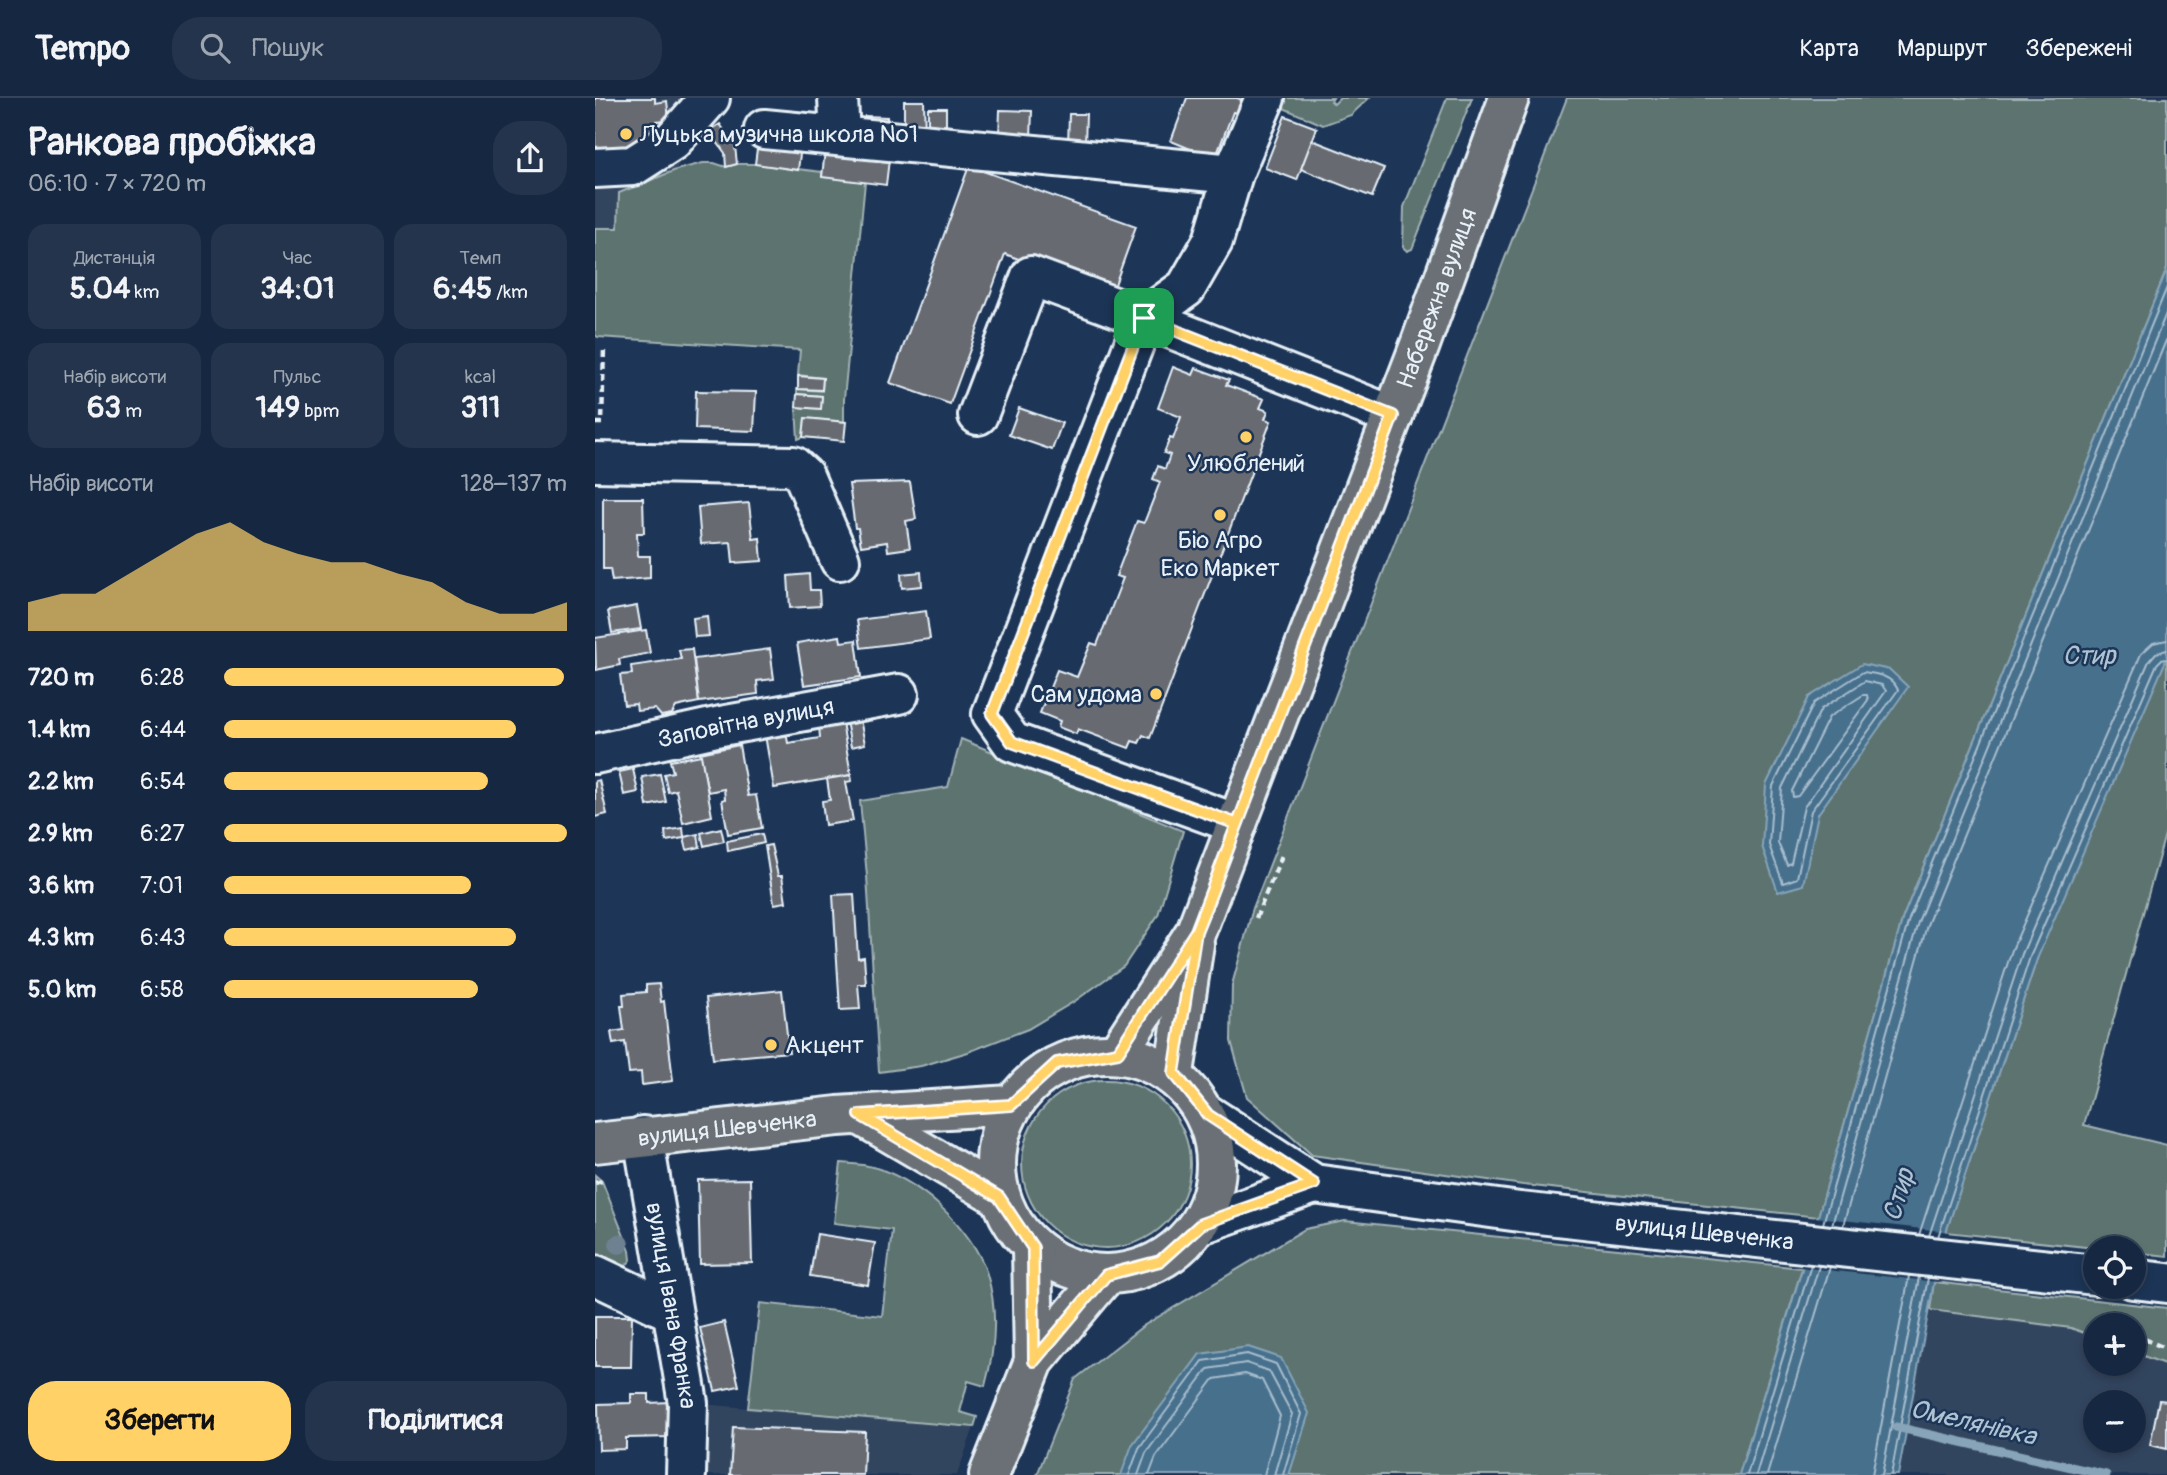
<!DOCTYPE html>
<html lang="uk">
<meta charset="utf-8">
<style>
body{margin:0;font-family:Pangolin,sans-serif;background:#23344c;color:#f1f3f6;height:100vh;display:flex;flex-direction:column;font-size:26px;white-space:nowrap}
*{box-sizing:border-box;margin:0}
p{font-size:23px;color:#9ea6b1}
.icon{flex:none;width:38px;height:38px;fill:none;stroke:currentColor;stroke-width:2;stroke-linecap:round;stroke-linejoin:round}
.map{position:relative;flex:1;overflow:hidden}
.sheet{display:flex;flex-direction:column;background:#162841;width:595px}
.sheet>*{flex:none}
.fabs{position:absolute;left:1488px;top:1138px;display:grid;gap:14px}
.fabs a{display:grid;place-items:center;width:63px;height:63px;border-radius:50%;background:#162841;box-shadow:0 4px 10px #0003,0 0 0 2px #35445a;font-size:35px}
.pin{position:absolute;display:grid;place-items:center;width:60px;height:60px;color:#fff;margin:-30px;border-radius:14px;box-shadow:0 4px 10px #0006}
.round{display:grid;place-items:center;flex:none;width:74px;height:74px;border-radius:28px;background:#23344c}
.overview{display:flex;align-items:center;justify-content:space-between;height:119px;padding:0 28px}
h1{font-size:38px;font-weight:700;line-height:52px}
.figures{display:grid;grid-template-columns:repeat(3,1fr);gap:10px;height:119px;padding:7px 28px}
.figures div{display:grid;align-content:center;border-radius:18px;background:#23344c;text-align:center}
.figures b{font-size:30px;font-weight:700}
.figures small{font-size:19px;font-weight:400}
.figures p{font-size:19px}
.chart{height:196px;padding:14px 28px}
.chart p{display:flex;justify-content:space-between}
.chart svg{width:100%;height:126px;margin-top:7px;fill:#ffd166;opacity:.7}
.primary-button{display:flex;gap:14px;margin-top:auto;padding:14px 28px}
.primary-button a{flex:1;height:80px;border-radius:28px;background:#ffd166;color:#111;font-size:28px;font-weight:700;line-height:80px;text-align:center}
.primary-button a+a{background:#23344c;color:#f1f3f6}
ul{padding:0 28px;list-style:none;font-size:23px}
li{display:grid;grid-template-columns:112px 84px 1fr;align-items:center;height:52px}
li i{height:18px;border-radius:9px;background:#ffd166}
header{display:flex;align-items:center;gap:42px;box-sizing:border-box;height:98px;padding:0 35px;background:#162841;border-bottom:2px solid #35445a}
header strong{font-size:33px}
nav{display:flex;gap:38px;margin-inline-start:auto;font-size:24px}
.search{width:490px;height:63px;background:#23344c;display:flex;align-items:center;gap:18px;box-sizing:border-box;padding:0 24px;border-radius:28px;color:#9ea6b1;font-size:26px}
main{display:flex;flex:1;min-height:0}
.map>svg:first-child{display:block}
.built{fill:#33455f;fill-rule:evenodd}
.green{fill:#5b736f;stroke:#a2b2b4;stroke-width:2}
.water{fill:#46708d;stroke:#87a4b8;stroke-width:2}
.pier{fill:#1d3557}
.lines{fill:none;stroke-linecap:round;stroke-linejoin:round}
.shore{stroke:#a7bdcd;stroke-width:2}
.stream{stroke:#87a4b8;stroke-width:9}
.building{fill:#676b72;stroke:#e8f1f8;stroke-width:2}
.minor-casing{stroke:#e8f1f8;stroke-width:44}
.major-casing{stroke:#e8f1f8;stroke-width:44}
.path{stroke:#e8f1f8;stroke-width:4.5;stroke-dasharray:7 5;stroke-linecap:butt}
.minor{stroke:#1d3557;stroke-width:38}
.major{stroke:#6a7074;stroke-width:38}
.tree{fill:#6e8191}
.route-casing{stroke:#fff;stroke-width:14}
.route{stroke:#ffd166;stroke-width:9}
.poi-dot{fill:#ffd166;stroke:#1d3557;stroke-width:2.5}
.labels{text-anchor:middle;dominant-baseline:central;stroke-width:5;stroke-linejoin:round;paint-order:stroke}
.poi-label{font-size:24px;fill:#e8f1f8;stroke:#1d3557;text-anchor:start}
.street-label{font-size:24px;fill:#e8f1f8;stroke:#1d3557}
.water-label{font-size:26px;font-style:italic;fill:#afc4d3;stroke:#1d3557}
</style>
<header>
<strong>Tempo</strong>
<div class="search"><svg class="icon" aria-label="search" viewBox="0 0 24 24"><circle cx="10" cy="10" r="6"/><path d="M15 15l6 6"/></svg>Пошук</div>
<nav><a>Карта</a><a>Маршрут</a><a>Збережені</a></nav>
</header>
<main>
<section class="sheet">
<div class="overview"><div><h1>Ранкова пробіжка</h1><p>06:10 · 7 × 720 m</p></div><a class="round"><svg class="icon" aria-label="share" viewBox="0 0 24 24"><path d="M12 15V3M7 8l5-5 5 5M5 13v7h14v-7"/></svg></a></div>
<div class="figures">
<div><p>Дистанція</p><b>5.04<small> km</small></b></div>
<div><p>Час</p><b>34:01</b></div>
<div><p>Темп</p><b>6:45<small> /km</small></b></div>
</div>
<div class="figures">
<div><p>Набір висоти</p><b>63<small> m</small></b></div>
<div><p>Пульс</p><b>149<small> bpm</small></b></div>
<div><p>kcal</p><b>311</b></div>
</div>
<div class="chart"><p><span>Набір висоти</span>128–137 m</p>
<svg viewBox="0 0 160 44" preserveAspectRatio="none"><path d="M0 44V34L10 31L20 31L30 24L40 17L50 10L60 6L70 13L80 17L90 20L100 20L110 24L120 27L130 34L140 38L150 38L160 34V44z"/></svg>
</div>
<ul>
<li><b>720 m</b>6:28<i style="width:99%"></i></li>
<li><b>1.4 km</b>6:44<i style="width:85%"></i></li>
<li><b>2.2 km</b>6:54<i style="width:77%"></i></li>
<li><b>2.9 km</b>6:27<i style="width:100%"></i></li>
<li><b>3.6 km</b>7:01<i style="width:72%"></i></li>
<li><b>4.3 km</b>6:43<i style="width:85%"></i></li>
<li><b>5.0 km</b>6:58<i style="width:74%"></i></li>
</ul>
<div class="primary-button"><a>Зберегти</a><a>Поділитися</a></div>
</section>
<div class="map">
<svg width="1572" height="1377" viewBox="0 0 1572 1377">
<rect width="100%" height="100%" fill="#1d3557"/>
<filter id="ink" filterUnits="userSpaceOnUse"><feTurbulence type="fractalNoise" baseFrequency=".0143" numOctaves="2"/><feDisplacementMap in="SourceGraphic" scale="14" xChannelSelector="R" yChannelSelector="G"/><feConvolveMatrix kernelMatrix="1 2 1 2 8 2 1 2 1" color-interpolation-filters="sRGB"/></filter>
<g filter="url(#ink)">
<g class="built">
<polygon points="0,0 104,0 91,50 81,72 24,95 23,130 0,130"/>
<path d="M1335,1212L1476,1230L1500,1239V1265H1538V1254L1572,1267V1377H1303ZM1500,1304H1538V1342H1500Z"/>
<polygon points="107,1306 379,1329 362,1377 105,1377"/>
</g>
<g class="green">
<polygon points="690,0 738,0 736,3 739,6 745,0 774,0 756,17 728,27 686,9"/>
<polygon points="852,0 877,0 817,151 812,153 808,149 809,109"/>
<polygon points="972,0 1572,0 1572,171 1308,819 1223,1119 928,1087 717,1057 652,999 636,943 637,887 658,810"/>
<polygon points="108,65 119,65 131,69 142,66 160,66 227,74 227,79 270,84 249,301 249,324 210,320 208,339 203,341 201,309 226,311 227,298 202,296 202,291 227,293 228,280 203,277 205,252 3,239 0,237 0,130 23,130 24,95 81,72"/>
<polygon points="1572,406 1572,729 1489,1027 1572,1047 1572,1158 1538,1154 1538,1150 1500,1150 1351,1134 1442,861"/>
<polygon points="366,641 588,733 563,817 529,868 480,903 433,931 373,954 326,968 284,974 272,778 265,703 353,689"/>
<circle cx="511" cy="1066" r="84"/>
<path d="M246,1065C255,1066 264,1066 273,1068C320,1077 378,1130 392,1176C403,1212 400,1252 390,1288L373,1283L365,1314L382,1319L379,1329L153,1310L165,1205L287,1218L297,1132L239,1125Z"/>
<polygon points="0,1077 7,1083 35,1153 36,1162 28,1171 0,1165"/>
<polygon points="750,1123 1207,1170 1144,1377 442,1377 480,1281 548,1228 710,1131"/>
<polygon points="1339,1184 1572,1210 1572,1267 1538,1254 1538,1227 1500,1227 1500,1239 1476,1230 1335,1212"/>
</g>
<g class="water">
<polygon points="1572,171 1572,560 1442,861 1351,1134 1339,1184 1303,1377 1144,1377 1223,1119 1308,819"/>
<polygon points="1267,566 1295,572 1313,589 1223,716 1208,787 1183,794 1167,748 1171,687 1214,599"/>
<polygon points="653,1249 686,1260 714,1315 694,1377 526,1377 537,1347 605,1256"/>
</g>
<polygon class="pier" points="1220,1119 1355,1134 1343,1184 1204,1169"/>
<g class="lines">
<g class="shore">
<path d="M1268,574C1283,576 1297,578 1303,592L1216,713L1202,780L1188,785L1174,747L1178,688L1219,605Z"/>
<polygon points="1270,583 1287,587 1291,593 1209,709 1196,765 1192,767 1183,745 1187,690 1226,611"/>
<polygon points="1268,597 1272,597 1273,602 1203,698 1198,699 1197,693 1234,619"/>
<polyline points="1228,1126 1314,821 1572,189"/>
<polyline points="1237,1127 1323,824 1572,213"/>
<polyline points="1248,1128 1332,827 1572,240"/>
<polyline points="1324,1137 1417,852 1546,556 1558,545 1572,542"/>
<polyline points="1334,1138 1427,856 1554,563 1561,555 1572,552"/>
<polyline points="1343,1139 1435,859 1562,566 1566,562 1572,561"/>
<polyline points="534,1377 544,1350 608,1263 652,1256 681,1266 706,1316 688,1377"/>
<polyline points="543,1377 551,1355 613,1271 651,1265 674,1273 697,1316 679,1377"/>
<polyline points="554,1377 561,1359 619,1281 650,1276 667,1282 685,1318 669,1377"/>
<polyline points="1152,1377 1216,1167"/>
<polyline points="1161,1377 1224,1168"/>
<polyline points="1172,1377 1235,1169"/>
<polyline points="1277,1377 1314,1178"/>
<polyline points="1287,1377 1324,1179"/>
<polyline points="1296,1377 1333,1180"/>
</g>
<polyline class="stream" points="1301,1329 1511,1377"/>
</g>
<g class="building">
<polygon points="0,0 60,0 60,5 72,3 74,22 61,23 63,50 0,65"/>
<polygon points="592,0 642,0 650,3 644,16 638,14 620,61 576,43"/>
<polygon points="309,3 329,3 330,35 309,35"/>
<rect x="333" y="10" width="18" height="28"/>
<polygon points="405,12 437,13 436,40 404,39"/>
<polygon points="474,16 491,16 490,48 473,47"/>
<polygon points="270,18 292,19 292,32 269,32"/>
<polygon points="690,18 722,30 702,82 670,70"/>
<polygon points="125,26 140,48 142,66 131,69 130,55 114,33"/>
<polygon points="717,42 789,70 777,99 706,71"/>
<polygon points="163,43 206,48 203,72 160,66"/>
<polygon points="230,52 295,53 291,87 227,79"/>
<polygon points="374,68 541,128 517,195 410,156 355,306 295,285"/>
<polygon points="578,269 598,277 601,270 634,282 631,287 669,301 665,310 673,313 670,321 676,323 555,640 548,637 544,645 537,643 534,650 483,631 481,636 463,629 465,623 445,615 462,572 482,579 496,545 502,547 528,480 521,478 542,423 549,425 565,384 558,381 563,368 570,371 575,357 569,355 575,340 578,341 586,319 563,310"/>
<polygon points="203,278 228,280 227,292 203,291"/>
<polygon points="101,293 161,294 159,333 100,331"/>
<polygon points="202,296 227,298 226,311 201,309"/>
<polygon points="424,310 467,325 457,352 414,337"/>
<polygon points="210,320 251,324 249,343 208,339"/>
<polygon points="315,384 321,421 311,423 315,450 293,453 292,444 266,448 263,430 260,430 254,386"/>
<polygon points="8,400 48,400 49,435 42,435 43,458 55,458 55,480 17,483 15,471 8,471"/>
<polygon points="154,405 158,441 165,440 167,463 138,465 136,444 106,446 103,409"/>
<polygon points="326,474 327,488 307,490 306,476"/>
<polygon points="214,476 215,492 224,492 225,508 195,510 193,478"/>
<polygon points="42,508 46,531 17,535 13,513"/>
<polygon points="331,513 335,541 266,550 262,522"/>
<polygon points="112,518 114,538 100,539 98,520"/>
<polygon points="51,532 55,555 24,561 25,567 1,572 0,540"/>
<polygon points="245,538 246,544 261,542 266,579 209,587 202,545"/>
<polygon points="97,551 104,604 81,609 77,616 66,618 60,611 42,613 41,606 29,607 25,577 37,576 36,568 86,561 84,552"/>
<polygon points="175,551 179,581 162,583 163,596 104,604 99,561"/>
<polygon points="265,621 270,646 256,649 251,623"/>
<polygon points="247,624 256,677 179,690 170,637 191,634 193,645 225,640 224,628"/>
<polygon points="144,647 153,698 161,697 167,730 133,736 127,702 130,701 129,691 113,694 105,655"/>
<polygon points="106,657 117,718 88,725 81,692 73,694 69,676 78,674 75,663"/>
<polygon points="38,671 43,694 29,697 24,674"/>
<polygon points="65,676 71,704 52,708 47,679"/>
<polygon points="256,677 257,683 251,684 258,723 230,727 227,703 235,702 232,681"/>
<polygon points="4,682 12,716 0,719 0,683"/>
<polygon points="88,730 89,739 103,736 105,749 92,752 89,740 71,743 70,733"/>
<polygon points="126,730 129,743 109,748 106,735"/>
<polygon points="167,736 169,745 133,753 132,743"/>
<polygon points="176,747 183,778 187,778 191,804 179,806 170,748"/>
<polygon points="259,796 263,860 269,859 271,886 263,886 265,911 245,912 238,797"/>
<polygon points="64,886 66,904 69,903 78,983 47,987 46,974 34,975 30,944 18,946 16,934 29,932 26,908 29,908 28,896 51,894 51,887"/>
<polygon points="187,892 194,954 118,961 111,900"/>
<polygon points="155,1081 157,1165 105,1166 103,1082"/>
<polygon points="222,1136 280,1145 273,1187 215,1178"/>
<polygon points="0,1218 37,1218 36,1269 0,1269"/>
<polygon points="129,1224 144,1288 120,1293 105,1230"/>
<polygon points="36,1296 54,1296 54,1305 74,1304 75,1339 31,1340 31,1351 4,1352 3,1306 36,1305"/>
<polygon points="1564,1302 1572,1303 1572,1351 1555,1347"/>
<polygon points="138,1329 270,1334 268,1377 135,1377"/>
</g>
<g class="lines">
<g class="minor-casing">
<g id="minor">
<polyline points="243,0 245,38"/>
<polyline points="169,31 638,76"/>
<polyline points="0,70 38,68 77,43 115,0"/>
<polyline points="383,317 436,178 549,220 591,190 618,143 638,76 670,0"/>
<polyline points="0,364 198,368 209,378 245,462"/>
<path id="s1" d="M0,656L126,628L304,596"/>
<polyline points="642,726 417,644 397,616 549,220 798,318"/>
<path id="s2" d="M613,1017L719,1086L925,1114L1500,1177"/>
<path id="s3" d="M48,1038L93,1305L91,1377"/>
<polyline points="606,1126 719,1086"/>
<polyline points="0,1177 76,1213"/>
<polyline points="1538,1181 1572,1185"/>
</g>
</g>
<g class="major-casing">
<g id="major">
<path id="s4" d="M523,954L601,833L825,247L914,0"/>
<circle cx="511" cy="1066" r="110"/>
<polyline points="579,975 599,846"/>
<polyline points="265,1017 405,1099"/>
<path id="s5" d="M0,1045L243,1018L416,1007"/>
<polyline points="437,1150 439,1263"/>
<polyline points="394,1377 439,1263 511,1177"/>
</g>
</g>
<g class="path">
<polyline points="0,325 7,325 9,250"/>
<polyline points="661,820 688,755"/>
<polyline points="0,1085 7,1083"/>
<polyline points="1538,1236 1572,1251"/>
</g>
<use href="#minor" class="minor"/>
<use href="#major" class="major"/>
</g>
<circle class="tree" cx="24" cy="1146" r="10"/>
</g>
<g class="lines" filter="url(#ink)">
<g class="route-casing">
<polyline id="route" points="549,220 397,616 417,644 642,726 601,833 523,954 462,965 416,1007 265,1017 404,1099 438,1150 439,1263 511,1177 565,1163 606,1126 719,1086 613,1017 579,975 601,833 614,801 798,318 549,220"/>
</g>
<use href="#route" class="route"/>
</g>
<g class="poi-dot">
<circle cx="31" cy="36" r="7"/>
<circle cx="651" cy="339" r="7"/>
<circle cx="625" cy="417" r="7"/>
<circle cx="561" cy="596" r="7"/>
<circle cx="176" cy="947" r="7"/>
</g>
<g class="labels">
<g class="poi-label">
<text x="45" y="36">Луцька музична школа №1</text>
<text x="651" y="365" text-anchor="middle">Улюблений</text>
<text x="625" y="442" text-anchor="middle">Біо Агро<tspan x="625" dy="28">Еко Маркет</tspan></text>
<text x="547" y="596" text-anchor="end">Сам удома</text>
<text x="190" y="947">Акцент</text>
</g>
<g class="street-label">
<text stroke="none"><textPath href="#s4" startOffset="821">Набережна вулиця</textPath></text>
<text stroke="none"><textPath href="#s1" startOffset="154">Заповітна вулиця</textPath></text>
<text stroke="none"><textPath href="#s5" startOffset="133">вулиця Шевченка</textPath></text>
<text stroke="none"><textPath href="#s2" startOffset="520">вулиця Шевченка</textPath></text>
<text stroke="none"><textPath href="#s3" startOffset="172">вулиця Івана Франка</textPath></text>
</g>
<g class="water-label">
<text x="1494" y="558">Стир</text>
<text transform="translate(1304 1097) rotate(-73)">Стир</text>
<text transform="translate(1378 1325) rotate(13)">Омелянівка</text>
</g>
</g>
</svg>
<div class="fabs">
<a><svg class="icon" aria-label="locate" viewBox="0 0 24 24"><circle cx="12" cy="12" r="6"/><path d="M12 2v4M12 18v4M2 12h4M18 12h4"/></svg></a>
<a>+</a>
<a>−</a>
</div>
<div class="pin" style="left:549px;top:220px;background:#1e9e55"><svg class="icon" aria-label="arrive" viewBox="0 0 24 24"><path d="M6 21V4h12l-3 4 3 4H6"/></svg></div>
</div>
</main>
